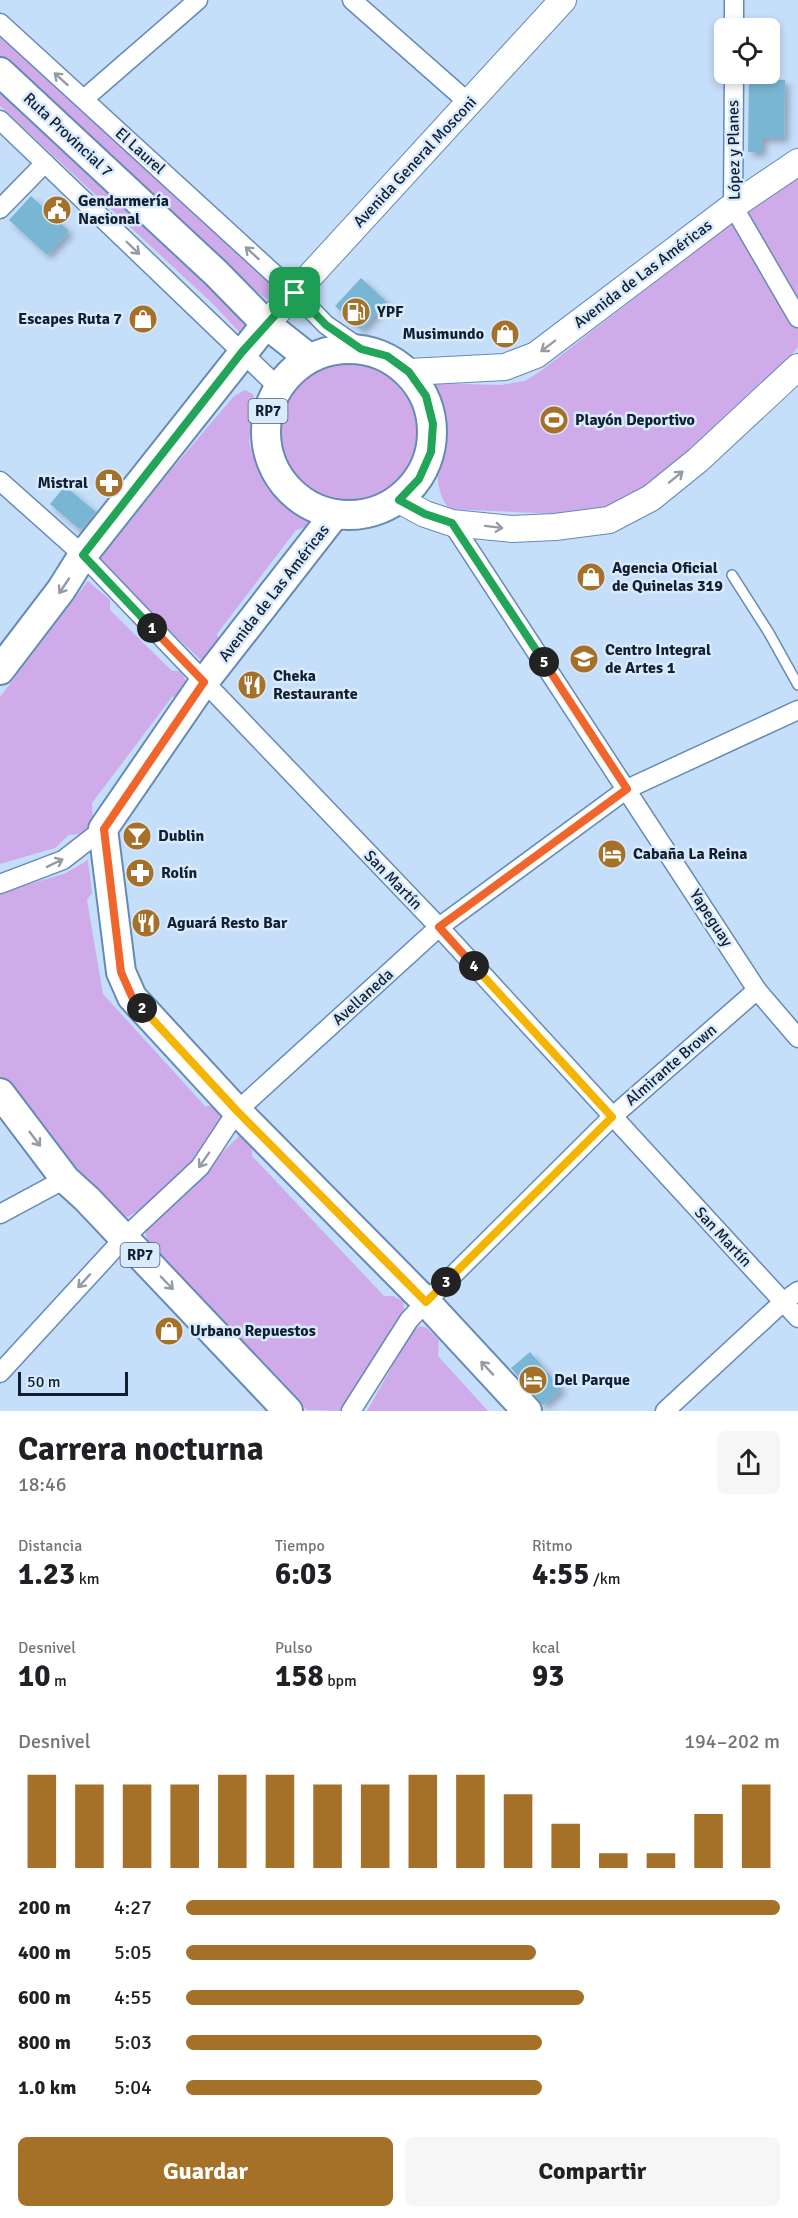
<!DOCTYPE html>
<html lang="es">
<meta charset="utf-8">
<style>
body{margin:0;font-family:Signika,sans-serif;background:#f6f6f6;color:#202124;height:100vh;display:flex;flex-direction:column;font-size:22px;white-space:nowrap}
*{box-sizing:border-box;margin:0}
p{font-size:20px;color:#757577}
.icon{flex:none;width:33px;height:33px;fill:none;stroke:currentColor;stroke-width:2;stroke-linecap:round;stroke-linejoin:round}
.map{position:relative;height:1411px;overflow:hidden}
.panel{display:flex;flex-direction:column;background:#fff;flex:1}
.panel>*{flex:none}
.fabs{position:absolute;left:714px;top:18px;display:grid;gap:12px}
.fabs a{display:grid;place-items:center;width:66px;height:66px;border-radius:9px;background:#fff;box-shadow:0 3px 9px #0003;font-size:30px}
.scale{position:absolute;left:18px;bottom:15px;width:110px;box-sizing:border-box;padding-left:6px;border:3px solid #112031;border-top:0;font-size:16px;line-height:21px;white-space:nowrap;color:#112031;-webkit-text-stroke:4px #d9eafd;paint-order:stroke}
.pin{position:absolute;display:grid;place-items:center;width:51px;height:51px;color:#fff;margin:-26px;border-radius:12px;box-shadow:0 3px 9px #0006}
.km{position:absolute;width:30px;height:30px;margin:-15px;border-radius:50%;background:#222;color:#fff;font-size:16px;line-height:30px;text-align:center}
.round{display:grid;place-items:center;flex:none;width:63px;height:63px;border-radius:9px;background:#f6f6f6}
.summary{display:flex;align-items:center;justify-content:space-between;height:102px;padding:0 18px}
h1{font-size:33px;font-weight:800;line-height:45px}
.figures{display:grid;grid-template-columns:repeat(3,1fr);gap:9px;height:102px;padding:6px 18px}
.figures div{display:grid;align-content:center}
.figures b{font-size:30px;font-weight:800}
.figures small{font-size:16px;font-weight:400}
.figures p{font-size:16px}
.chart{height:168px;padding:12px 18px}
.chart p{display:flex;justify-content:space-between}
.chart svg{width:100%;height:108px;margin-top:6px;stroke:#a57129;stroke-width:6}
.action{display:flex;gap:12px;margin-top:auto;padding:12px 18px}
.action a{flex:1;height:69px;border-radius:9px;background:#a57129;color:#fff;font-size:24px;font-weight:800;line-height:69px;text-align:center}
.action a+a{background:#f6f6f6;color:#202124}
ul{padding:0 18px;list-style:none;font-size:20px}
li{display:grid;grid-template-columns:96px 72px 1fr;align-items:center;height:45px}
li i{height:15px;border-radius:8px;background:#a57129}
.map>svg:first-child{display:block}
.green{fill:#d0abea}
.building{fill:#79b6d4;filter:url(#shadow)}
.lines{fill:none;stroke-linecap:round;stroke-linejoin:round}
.lane-casing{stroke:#658bb5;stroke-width:12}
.street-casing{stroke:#658bb5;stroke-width:21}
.secondary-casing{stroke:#658bb5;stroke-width:28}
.primary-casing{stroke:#658bb5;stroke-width:32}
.lane{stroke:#fff;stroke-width:9}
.street{stroke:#fff;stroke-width:18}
.secondary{stroke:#fff;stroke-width:26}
.primary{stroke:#fff;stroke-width:28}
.oneway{stroke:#949ba2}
.split-1-casing{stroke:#fff;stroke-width:12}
.split-2-casing{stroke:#fff;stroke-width:12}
.split-3-casing{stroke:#fff;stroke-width:12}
.split-4-casing{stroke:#fff;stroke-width:12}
.split-5-casing{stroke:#fff;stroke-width:12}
.split-6-casing{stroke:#fff;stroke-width:12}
.split-1{stroke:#22a559;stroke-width:8}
.split-2{stroke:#f0652b;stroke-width:8}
.split-3{stroke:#f5b400;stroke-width:8}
.split-4{stroke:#f5b400;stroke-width:8}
.split-5{stroke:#f0652b;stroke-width:8}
.split-6{stroke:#22a559;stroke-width:8}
.labels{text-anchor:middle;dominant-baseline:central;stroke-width:5;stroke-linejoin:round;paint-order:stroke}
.shield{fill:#d9eafd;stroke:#4d5d6e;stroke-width:1.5}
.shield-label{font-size:15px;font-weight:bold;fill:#112031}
.street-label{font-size:16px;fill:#112031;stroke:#d9eafd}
.poi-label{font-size:16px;font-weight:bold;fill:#112031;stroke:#d9eafd;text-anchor:start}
</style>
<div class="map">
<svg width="798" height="1411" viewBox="0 0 798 1411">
<defs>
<filter id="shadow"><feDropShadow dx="4.5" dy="4.5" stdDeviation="3" flood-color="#0004"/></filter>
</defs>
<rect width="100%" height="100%" fill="#c5def9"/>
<g class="green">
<polygon points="0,37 279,290 280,297 268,300 257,292 0,58"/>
<polygon points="0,89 253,325 242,335 213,304 0,106"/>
<path d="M798,177V347L782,366L656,479L614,507L580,515L449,509C424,475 450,443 440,404C438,397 433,390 429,383L501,385L525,381L542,370L749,210Z"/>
<circle cx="348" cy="433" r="69"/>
<polygon points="245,390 253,394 255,401 249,442 257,467 266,487 286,507 307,520 310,526 296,530 217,634 220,646 203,662 106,571 99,560 172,469 234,396"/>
<polygon points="88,581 110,600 110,610 172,671 181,671 191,693 172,697 92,803 93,821 82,834 69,835 55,848 0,864 0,697"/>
<polygon points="88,860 92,893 87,900 103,994 205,1106 222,1106 228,1114 223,1136 142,1209 127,1217 110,1206 0,1081 0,893 66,873"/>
<polygon points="242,1133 253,1140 252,1156 384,1296 393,1296 403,1301 405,1316 344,1411 307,1410 147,1240 145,1229"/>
<polygon points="420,1326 427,1328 439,1340 438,1356 488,1411 367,1411 412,1331"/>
</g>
<g class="building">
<polygon points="749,79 785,80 784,138 762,138 762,152 748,152"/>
<polygon points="31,196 69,231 47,255 9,220"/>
<polygon points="361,278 387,302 361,330 335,306"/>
<polygon points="65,486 96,512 83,528 78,528 50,504"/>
<polygon points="530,1352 562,1389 543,1405 511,1368"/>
</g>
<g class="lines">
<g class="lane-casing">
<polyline id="lane" points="732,575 769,633 798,685"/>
</g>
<g class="street-casing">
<g id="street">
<polyline points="352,0 470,104"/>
<polyline points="0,23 295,293 326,325 361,349"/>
<polyline points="734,28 734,0"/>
<polyline points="734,74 733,206 798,318"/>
<polyline points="84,99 198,0"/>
<polyline points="0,120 278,387"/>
<polyline points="0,209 45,163"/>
<polyline points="0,481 83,555 439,927 798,1318"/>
<polyline points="452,523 757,990 798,1038"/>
<polyline points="0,884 63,860 103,829"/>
<polyline points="0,1214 65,1179"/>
<polyline points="0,1373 124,1238 200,1167 237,1111 439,927 627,789 798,710"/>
<polyline points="351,1411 409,1320 426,1302 612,1117 757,990"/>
<polyline points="665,1411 783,1302 798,1291"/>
</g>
</g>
<g class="secondary-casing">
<g id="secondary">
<polyline points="266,324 563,0"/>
<polyline points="409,372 505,367 536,355 733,206 798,162"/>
<polyline points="399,500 425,514 452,523 512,529 555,527 609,520 651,498 698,460 798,367"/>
</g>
</g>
<g class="primary-casing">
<g id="primary">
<polyline points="0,72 216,273 266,324 309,358"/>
<circle cx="349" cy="432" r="83"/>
<polyline points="335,514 204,682 103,829 121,972 132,997 237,1111 426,1302 527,1411"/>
<polyline points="0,670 61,590 83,555 266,324"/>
<polyline points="0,1093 65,1179 87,1199 288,1411"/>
</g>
</g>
<use href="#lane" class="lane"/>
<use href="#street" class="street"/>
<use href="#secondary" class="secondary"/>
<use href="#primary" class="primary"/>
</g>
<defs><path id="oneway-shaft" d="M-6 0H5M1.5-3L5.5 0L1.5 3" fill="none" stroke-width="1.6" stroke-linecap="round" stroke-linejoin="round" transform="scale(1.5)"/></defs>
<g class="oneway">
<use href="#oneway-shaft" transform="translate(61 79) rotate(-138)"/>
<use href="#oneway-shaft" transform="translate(133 248) rotate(44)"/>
<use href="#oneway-shaft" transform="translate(252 253) rotate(-138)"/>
<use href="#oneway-shaft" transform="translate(548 346) rotate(143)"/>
<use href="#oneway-shaft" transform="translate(676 477) rotate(-39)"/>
<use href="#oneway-shaft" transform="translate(494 527) rotate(7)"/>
<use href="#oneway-shaft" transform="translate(64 586) rotate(124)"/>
<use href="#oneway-shaft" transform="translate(55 863) rotate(-26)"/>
<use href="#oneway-shaft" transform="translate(35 1139) rotate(53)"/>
<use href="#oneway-shaft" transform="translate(204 1160) rotate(125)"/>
<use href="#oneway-shaft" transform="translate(84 1281) rotate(132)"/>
<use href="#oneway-shaft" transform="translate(167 1283) rotate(46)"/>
<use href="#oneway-shaft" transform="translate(487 1368) rotate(-133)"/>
</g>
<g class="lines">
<g class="split-1-casing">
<polyline id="split-1" points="152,628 83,555 242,352 295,293"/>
</g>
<g class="split-2-casing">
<polyline id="split-2" points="142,1008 132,997 121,972 104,829 204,682 152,628"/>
</g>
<g class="split-3-casing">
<polyline id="split-3" points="142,1008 237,1111 426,1302 446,1282"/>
</g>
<g class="split-4-casing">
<polyline id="split-4" points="446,1282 612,1117 474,966"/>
</g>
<g class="split-5-casing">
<polyline id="split-5" points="474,966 439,927 627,789 544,662"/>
</g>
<g class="split-6-casing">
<polyline id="split-6" points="295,293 326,325 361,349 387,356 409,372 426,396 433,424 431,452 419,479 399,500 425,514 452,523 544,662"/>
</g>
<use href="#split-1" class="split-1"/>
<use href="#split-2" class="split-2"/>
<use href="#split-3" class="split-3"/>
<use href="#split-4" class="split-4"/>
<use href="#split-5" class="split-5"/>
<use href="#split-6" class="split-6"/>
</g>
<defs>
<g id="civic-disc" transform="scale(1.5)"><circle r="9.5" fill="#a57129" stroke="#d9eafd"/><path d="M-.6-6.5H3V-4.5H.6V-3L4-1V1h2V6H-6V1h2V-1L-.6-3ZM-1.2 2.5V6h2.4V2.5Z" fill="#fff"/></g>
<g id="fuel-disc" transform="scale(1.5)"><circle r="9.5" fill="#a57129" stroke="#d9eafd"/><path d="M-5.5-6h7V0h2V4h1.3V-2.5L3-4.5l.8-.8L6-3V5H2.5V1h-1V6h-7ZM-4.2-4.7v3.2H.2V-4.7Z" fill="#fff"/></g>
<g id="shop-disc" transform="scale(1.5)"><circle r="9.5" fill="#a57129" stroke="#d9eafd"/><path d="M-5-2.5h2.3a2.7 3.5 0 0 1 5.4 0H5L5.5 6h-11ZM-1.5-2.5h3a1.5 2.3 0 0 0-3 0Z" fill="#fff"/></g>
<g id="stadium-disc" transform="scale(1.5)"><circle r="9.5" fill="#a57129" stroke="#d9eafd"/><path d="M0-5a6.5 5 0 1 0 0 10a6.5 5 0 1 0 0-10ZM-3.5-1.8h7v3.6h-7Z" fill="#fff"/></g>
<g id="pharmacy-disc" transform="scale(1.5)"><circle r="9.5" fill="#a57129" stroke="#d9eafd"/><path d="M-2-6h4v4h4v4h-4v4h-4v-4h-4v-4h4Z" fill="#fff"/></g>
<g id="school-disc" transform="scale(1.5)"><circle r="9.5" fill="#a57129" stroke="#d9eafd"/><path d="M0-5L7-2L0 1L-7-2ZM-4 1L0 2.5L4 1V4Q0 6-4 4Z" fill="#fff"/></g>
<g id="restaurant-disc" transform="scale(1.5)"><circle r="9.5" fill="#a57129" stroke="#d9eafd"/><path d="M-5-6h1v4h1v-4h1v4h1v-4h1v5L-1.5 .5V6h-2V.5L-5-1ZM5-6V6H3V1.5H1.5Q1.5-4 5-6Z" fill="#fff"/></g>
<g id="bar-disc" transform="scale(1.5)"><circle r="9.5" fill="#a57129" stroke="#d9eafd"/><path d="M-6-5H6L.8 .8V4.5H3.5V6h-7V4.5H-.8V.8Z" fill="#fff"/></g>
<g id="hotel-disc" transform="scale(1.5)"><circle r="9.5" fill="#a57129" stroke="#d9eafd"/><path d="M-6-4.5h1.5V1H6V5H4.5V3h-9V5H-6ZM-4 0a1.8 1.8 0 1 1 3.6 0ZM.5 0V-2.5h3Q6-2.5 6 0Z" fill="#fff"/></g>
</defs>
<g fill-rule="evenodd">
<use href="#civic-disc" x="57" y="210"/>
<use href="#fuel-disc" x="356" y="312"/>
<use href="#shop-disc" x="143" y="319"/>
<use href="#shop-disc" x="505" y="334"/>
<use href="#stadium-disc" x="554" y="420"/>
<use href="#pharmacy-disc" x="109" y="483"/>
<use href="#shop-disc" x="591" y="577"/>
<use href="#school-disc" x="584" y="659"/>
<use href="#restaurant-disc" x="252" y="685"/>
<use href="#bar-disc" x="137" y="836"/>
<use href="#hotel-disc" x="612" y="854"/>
<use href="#pharmacy-disc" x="140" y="873"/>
<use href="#restaurant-disc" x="146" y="923"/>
<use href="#shop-disc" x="169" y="1331"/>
<use href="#hotel-disc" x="533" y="1380"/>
</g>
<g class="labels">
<g class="shield">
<rect x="248.5" y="399" width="39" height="24" rx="4.5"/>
<rect x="120.5" y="1243" width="39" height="24" rx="4.5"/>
</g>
<g class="shield-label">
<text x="268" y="411">RP7</text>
<text x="140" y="1255">RP7</text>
</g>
<g class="street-label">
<text transform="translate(68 135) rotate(43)">Ruta Provincial 7</text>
<text transform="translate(734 150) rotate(-91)">López y Planes</text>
<text transform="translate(140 151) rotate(42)">El Laurel</text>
<text transform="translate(415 162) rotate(-47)">Avenida General Mosconi</text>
<text transform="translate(643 274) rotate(-37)">Avenida de Las Américas</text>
<text transform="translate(274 593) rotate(-52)">Avenida de Las Américas</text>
<text transform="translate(393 880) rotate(46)">San Martín</text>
<text transform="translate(711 918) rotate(57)">Yapeguay</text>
<text transform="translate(363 997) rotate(-42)">Avellaneda</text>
<text transform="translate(671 1065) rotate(-41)">Almirante Brown</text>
<text transform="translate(723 1237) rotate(47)">San Martín</text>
</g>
<g class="poi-label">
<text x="78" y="201">Gendarmería<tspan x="78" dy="18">Nacional</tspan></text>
<text x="377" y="312">YPF</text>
<text x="122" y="319" text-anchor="end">Escapes Ruta 7</text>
<text x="484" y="334" text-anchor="end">Musimundo</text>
<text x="575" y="420">Playón Deportivo</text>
<text x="88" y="483" text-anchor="end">Mistral</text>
<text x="612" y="568">Agencia Oficial<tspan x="612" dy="18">de Quinelas 319</tspan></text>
<text x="605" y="650">Centro Integral<tspan x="605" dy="18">de Artes 1</tspan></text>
<text x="273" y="676">Cheka<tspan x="273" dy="18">Restaurante</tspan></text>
<text x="158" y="836">Dublin</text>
<text x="633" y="854">Cabaña La Reina</text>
<text x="161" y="873">Rolín</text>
<text x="167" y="923">Aguará Resto Bar</text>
<text x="190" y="1331">Urbano Repuestos</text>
<text x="554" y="1380">Del Parque</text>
</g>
</g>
</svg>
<div class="fabs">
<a><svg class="icon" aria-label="locate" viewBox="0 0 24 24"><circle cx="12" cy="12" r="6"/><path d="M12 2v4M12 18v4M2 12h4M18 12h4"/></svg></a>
</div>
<div class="scale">50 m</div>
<div class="pin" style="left:295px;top:293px;background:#1e9e55"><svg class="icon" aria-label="arrive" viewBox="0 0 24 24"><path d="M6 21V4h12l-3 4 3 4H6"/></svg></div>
<b class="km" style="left:152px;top:628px">1</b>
<b class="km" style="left:142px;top:1008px">2</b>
<b class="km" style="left:446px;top:1282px">3</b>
<b class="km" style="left:474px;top:966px">4</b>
<b class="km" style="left:544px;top:662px">5</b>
</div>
<section class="panel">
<div class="summary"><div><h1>Carrera nocturna</h1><p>18:46</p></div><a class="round"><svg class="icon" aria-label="share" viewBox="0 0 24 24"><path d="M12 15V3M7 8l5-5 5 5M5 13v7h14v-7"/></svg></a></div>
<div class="figures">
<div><p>Distancia</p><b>1.23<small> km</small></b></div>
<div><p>Tiempo</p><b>6:03</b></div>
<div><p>Ritmo</p><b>4:55<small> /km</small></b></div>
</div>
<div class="figures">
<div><p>Desnivel</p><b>10<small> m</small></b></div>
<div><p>Pulso</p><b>158<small> bpm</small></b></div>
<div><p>kcal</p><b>93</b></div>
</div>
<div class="chart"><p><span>Desnivel</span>194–202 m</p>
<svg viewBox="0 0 160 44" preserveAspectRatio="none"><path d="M5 44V6M15 44V10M25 44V10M35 44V10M45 44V6M55 44V6M65 44V10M75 44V10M85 44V6M95 44V6M105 44V14M115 44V26M125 44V38M135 44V38M145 44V22M155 44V10"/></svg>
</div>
<ul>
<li><b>200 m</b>4:27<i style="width:100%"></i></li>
<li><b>400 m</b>5:05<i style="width:59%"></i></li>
<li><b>600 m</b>4:55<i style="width:67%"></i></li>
<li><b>800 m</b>5:03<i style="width:60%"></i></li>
<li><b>1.0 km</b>5:04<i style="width:60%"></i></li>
</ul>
<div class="action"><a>Guardar</a><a>Compartir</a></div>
</section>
